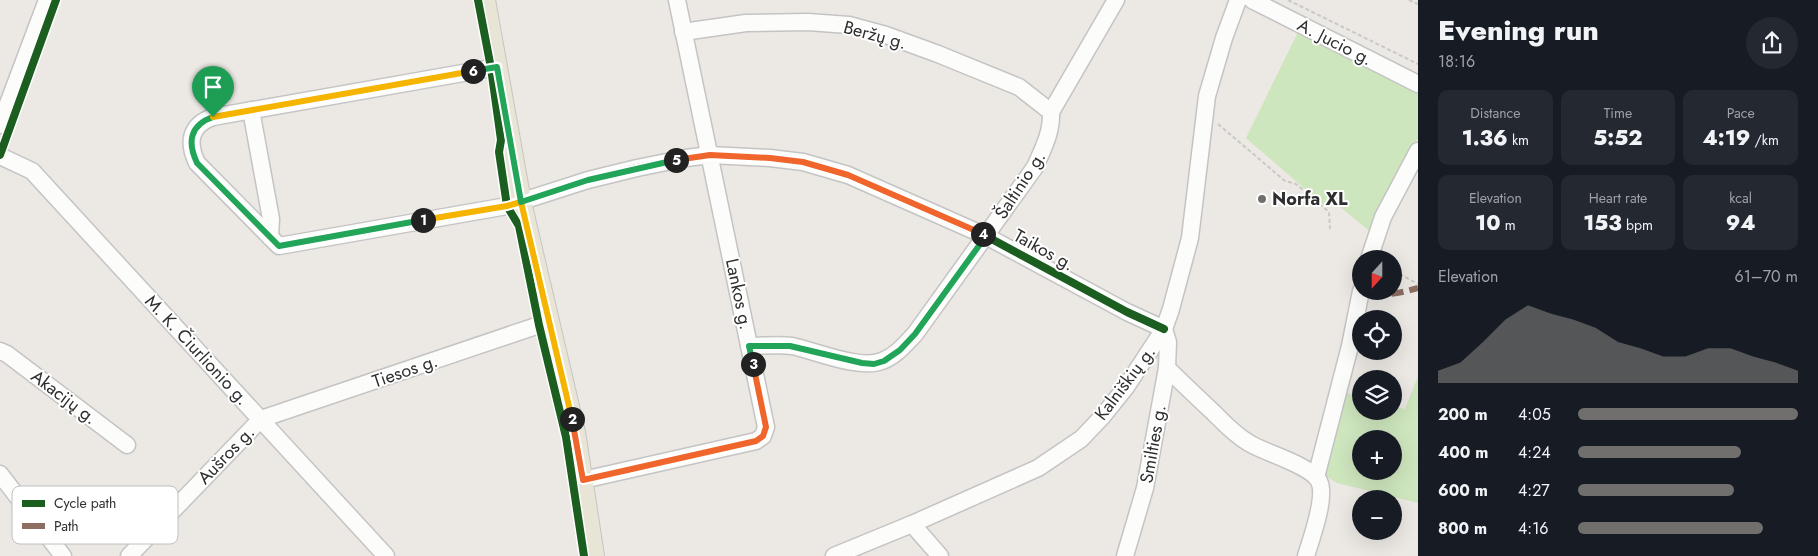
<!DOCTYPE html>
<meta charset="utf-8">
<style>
body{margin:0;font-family:Jost,sans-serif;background:#242831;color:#f1f3f6;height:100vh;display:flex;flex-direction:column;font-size:19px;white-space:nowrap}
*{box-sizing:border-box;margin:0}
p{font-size:16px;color:#9ea1a6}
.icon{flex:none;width:28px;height:28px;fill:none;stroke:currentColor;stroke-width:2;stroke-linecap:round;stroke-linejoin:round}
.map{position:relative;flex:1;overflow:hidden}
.side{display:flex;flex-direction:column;background:#171b24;width:400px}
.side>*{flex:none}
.needle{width:32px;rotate:201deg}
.buttons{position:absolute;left:1352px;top:250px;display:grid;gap:10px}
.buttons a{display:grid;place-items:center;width:50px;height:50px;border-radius:50%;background:#171b24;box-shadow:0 5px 20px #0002;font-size:25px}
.pin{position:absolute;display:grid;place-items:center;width:42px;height:42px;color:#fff;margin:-51px -21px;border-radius:50% 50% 50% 0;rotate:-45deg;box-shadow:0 0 5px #0007}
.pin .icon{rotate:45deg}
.km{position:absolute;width:25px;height:25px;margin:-12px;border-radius:50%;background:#222;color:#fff;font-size:14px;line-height:25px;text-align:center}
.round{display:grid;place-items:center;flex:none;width:52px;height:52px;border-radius:26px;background:#242831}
.headline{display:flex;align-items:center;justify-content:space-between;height:85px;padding:0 20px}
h1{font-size:28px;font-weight:800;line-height:38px}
.metrics{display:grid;grid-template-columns:repeat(3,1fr);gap:8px;height:85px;padding:5px 20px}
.metrics div{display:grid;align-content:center;border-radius:10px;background:#242831;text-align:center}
.metrics b{font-size:21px;font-weight:800}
.metrics small{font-size:14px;font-weight:400}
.metrics p{font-size:14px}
.chart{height:140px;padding:10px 20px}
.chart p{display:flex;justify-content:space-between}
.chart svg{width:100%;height:90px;margin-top:5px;fill:#706f6e;opacity:.7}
ul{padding:0 20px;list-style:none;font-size:16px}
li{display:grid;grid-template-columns:80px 60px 1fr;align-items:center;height:38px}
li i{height:12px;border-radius:6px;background:#706f6e}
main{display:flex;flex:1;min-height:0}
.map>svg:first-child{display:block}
.green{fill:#cee6be;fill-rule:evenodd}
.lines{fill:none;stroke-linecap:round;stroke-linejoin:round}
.minor-casing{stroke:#c5c4c5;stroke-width:19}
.major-casing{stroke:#c6c5c4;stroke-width:22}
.path{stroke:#c9c9c8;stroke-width:2;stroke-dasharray:4 2.5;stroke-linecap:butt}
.minor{stroke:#fcfcfb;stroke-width:16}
.major{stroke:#e8e4d6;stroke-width:20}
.quiet{stroke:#8d6e63;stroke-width:6;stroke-dasharray:12 6;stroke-linecap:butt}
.cycleway-casing{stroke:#fff;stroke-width:11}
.cycleway{stroke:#1b5e20;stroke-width:8}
.split-1-casing{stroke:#fff;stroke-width:10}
.split-2-casing{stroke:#fff;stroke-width:10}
.split-3-casing{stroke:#fff;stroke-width:10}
.split-4-casing{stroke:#fff;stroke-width:10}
.split-5-casing{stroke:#fff;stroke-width:10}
.split-6-casing{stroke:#fff;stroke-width:10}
.split-7-casing{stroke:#fff;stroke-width:10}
.split-1{stroke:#22a559;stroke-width:6}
.split-2{stroke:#f5b400;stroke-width:6}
.split-3{stroke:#f0652b;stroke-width:6}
.split-4{stroke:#22a559;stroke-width:6}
.split-5{stroke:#f0652b;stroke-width:6}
.split-6{stroke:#22a559;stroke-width:6}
.split-7{stroke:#f5b400;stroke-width:6}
.poi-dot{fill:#706f6e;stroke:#fff;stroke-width:2}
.labels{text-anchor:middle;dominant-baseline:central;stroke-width:4;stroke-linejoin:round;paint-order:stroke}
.street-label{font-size:18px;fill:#2e2e2e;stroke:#fff}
.poi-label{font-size:18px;font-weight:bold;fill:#2e2e2e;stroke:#fff;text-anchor:start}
.key{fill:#fff;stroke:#c0c0c0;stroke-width:1}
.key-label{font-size:14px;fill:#2e2e2e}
</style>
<main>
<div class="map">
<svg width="1418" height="556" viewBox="0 0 1418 556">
<rect width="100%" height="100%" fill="#ece8e4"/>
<g class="green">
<polygon points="1298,32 1418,94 1418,138 1373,234 1334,202 1327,208 1246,138"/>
<path d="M1418,376V503L1337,483L1315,469L1333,389L1361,397V411H1394V406L1405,409ZM1361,439H1394V471H1361Z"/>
</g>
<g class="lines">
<g class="minor-casing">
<g id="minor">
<polyline points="1252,0 1418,84"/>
<polyline points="683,32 746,23 808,22 849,25 886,35 938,54 1019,87 1051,112"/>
<path d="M497,67L213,117C190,125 187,142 197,163L279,246L507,206L588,180L637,168L686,158L710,155L770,158L803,162L848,175L986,236L1127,312L1164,329"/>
<polyline points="251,110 271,219 270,237"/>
<polyline points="0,125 47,0"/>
<polyline points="0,156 32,171 386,556"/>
<polyline points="1369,259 1383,217 1418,151"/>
<path d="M749,346C763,346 779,344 792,346C816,351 859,370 882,361C896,356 905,344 915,334L1035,167C1043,149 1052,132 1051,112L1116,0"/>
<polyline points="0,351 7,354 127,445"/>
<path d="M1167,368C1182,383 1198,398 1214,413C1225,424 1235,435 1249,443C1265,453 1310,465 1319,481C1327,497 1311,539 1306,556"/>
<polyline points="0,474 63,556"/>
<polyline points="1316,477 1350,346 1361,291"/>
<polyline points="583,480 756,441 763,436 766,427 677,0"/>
<polyline points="912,524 940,556"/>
<polyline points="129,556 261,419 548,322"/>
<polyline points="834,556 912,524 1038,468 1081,439 1102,417 1126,387 1164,329 1171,309 1190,238 1207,96 1224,38 1238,0"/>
<polyline points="1125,556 1145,488 1167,368 1168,342 1164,329"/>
</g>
</g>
<g class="major-casing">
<polyline id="major" points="485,0 521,202 575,432 594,556"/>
</g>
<g class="path">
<polyline points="1288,0 1418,64"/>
<polyline points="1409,0 1418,4"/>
<polyline points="1218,124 1285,181 1296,184 1329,212 1330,229"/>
<polyline points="1394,271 1418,284"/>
</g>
<use href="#minor" class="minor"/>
<use href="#major" class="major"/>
<path class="quiet" d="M1374,291C1388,297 1403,292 1418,288"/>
<g class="cycleway-casing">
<g id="cycleway">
<polyline points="478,0 491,68 501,140 499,152 507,206 519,226 539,325 566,437 584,556"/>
<path d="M497,67L213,117C190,125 187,142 197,163L279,246L507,206L588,180L637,168L686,158L710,155L770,158L803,162L848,175L986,236L1127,312L1164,329"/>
<polyline points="0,155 56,0"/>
</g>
</g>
<use href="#cycleway" class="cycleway"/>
</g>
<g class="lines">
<g class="split-1-casing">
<path id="split-1" d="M213,117C190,125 187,142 197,163L279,246L423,220"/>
</g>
<g class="split-2-casing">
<polyline id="split-2" points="423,220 507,206 521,202 572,419"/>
</g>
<g class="split-3-casing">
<polyline id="split-3" points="572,419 583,480 756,441 763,436 766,427 753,364"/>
</g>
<g class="split-4-casing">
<polyline id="split-4" points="753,364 749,346 790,346 862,363 874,364 884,361 900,350 915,334 986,236 983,234"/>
</g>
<g class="split-5-casing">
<polyline id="split-5" points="676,160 710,155 770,158 803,162 848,175 983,234"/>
</g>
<g class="split-6-casing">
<polyline id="split-6" points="473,71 497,67 521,202 588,180 676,160"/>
</g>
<g class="split-7-casing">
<polyline id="split-7" points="213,117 473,71"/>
</g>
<use href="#split-1" class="split-1"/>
<use href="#split-2" class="split-2"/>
<use href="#split-3" class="split-3"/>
<use href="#split-4" class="split-4"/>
<use href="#split-5" class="split-5"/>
<use href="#split-6" class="split-6"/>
<use href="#split-7" class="split-7"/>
</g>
<circle class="poi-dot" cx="1262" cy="199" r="5"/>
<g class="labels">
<g class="street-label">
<text transform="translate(875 35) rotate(15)">Beržų g.</text>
<text transform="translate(1335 42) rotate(27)">A. Jucio g.</text>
<text transform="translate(1020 185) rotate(-57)">Šaltinio g.</text>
<text transform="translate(1044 250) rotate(29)">Taikos g.</text>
<text transform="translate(739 294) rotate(78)">Lankos g.</text>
<text transform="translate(197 350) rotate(47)">M. K. Čiurlionio g.</text>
<text transform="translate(405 371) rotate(-19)">Tiesos g.</text>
<text transform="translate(1125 383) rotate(-53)">Kalniškių g.</text>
<text transform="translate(64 397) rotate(37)">Akacijų g.</text>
<text transform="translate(1153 444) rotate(-80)">Smilties g.</text>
<text transform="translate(226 455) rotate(-46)">Aušros g.</text>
</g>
<g class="poi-label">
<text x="1272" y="199">Norfa XL</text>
</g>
</g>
<rect x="12" y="486" width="166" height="58" rx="8" class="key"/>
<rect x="22" y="500" width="23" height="7" fill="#1b5e20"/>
<rect x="22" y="523" width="23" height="6" fill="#8d6e63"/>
<g class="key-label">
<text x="54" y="508">Cycle path</text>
<text x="54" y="531">Path</text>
</g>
</svg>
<div class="buttons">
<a><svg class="needle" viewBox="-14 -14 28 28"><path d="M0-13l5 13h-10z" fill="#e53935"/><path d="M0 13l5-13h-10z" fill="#9ea1a6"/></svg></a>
<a><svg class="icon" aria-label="locate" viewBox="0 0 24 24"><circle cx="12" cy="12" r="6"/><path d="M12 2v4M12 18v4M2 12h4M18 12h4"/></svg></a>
<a><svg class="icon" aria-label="layers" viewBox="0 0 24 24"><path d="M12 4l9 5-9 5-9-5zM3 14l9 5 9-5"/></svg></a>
<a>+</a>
<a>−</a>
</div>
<div class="pin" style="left:213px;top:117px;background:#1e9e55"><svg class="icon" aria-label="arrive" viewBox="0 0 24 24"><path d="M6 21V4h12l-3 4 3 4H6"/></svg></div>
<b class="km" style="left:423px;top:220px">1</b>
<b class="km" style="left:572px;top:419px">2</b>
<b class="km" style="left:753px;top:364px">3</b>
<b class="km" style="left:983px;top:234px">4</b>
<b class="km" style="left:676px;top:160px">5</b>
<b class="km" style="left:473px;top:71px">6</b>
</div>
<section class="side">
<div class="headline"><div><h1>Evening run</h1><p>18:16</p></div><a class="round"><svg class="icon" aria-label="share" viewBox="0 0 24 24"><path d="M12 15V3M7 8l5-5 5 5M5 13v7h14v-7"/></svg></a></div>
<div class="metrics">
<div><p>Distance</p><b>1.36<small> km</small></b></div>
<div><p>Time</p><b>5:52</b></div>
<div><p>Pace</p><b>4:19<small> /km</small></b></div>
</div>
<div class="metrics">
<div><p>Elevation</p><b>10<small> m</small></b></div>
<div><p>Heart rate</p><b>153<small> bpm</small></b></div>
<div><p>kcal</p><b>94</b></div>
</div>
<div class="chart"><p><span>Elevation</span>61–70 m</p>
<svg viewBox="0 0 160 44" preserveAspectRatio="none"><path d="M0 44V38L10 34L20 24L30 13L40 6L50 10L60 13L70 17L80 24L90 27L100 31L110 31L120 27L130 27L140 31L150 34L160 38V44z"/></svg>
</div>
<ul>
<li><b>200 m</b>4:05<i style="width:100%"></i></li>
<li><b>400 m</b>4:24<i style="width:74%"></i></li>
<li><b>600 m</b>4:27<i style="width:71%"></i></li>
<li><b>800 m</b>4:16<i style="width:84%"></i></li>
</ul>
</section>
</main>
